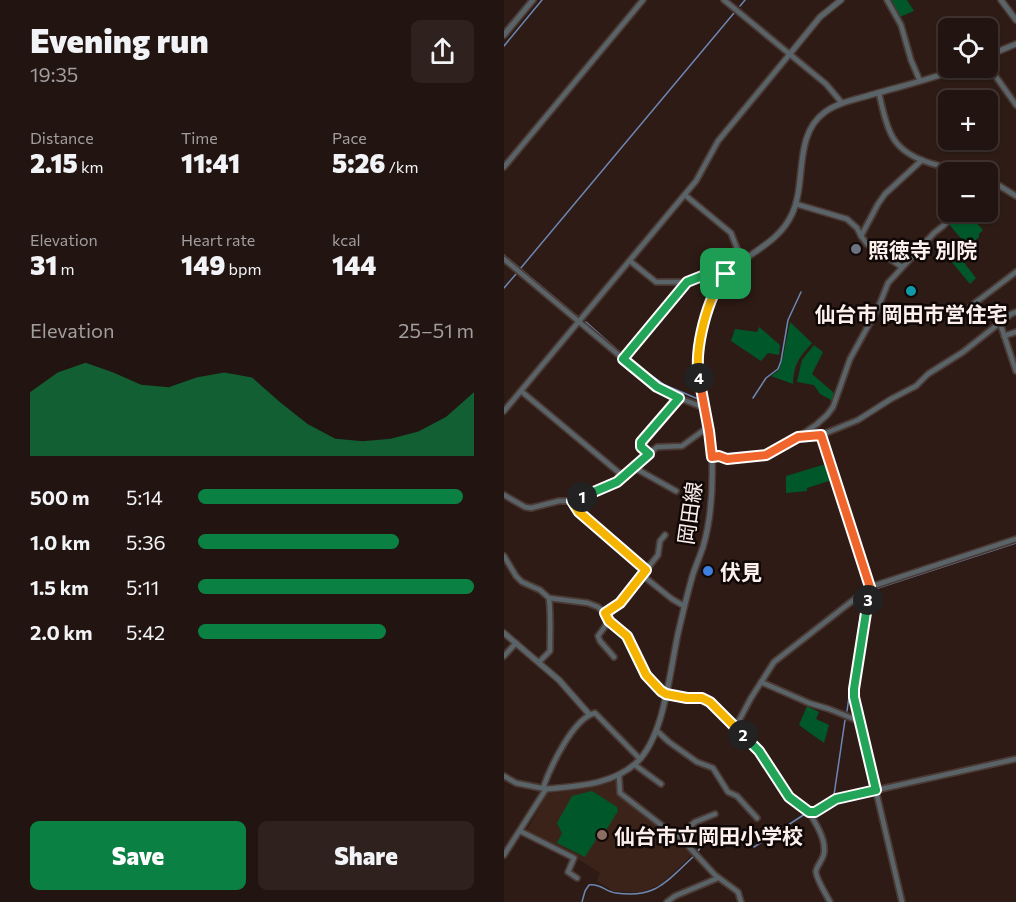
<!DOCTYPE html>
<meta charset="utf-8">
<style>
body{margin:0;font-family:Commissioner,"Noto Sans JP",sans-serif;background:#2e211e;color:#f1f3f6;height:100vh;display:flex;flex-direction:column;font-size:22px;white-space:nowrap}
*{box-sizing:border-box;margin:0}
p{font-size:20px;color:#a29e9f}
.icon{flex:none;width:33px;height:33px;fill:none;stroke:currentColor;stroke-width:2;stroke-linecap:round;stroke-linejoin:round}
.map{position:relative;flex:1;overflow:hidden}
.sheet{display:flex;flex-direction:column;background:#221410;width:504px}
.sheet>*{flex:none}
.fabs{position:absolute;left:434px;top:18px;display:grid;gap:12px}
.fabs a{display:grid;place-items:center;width:60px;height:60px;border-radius:9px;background:#221410;box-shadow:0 2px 4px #0004,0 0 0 2px #3f3330;font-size:30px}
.pin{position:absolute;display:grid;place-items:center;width:51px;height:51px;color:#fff;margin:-26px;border-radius:12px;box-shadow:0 3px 9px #0006}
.km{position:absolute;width:30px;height:30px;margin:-15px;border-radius:50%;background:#222;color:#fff;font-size:16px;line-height:30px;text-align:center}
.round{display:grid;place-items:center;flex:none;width:63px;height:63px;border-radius:9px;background:#2e211e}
.overview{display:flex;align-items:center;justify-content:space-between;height:102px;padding:0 30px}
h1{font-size:33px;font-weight:800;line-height:45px}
.metrics{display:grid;grid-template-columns:repeat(3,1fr);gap:9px;height:102px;padding:6px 30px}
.metrics div{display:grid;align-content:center}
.metrics b{font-size:26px;font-weight:800}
.metrics small{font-size:16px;font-weight:400}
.metrics p{font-size:16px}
.chart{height:168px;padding:12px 30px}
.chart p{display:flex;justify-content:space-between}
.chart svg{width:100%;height:108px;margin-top:6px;fill:#0b8043;opacity:.7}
.primary-button{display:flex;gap:12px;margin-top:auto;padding:12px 30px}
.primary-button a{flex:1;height:69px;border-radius:9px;background:#0b8043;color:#fff;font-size:24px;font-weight:800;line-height:69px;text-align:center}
.primary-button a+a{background:#2e211e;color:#f1f3f6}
ul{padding:0 30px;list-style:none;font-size:20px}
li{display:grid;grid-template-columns:96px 72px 1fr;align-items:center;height:45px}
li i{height:15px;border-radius:8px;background:#0b8043}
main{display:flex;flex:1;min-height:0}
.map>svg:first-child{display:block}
.built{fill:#3c231a}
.green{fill:#00582a}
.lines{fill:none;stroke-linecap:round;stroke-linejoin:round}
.stream{stroke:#6c87b2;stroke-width:1.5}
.minor-casing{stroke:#4b3933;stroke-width:8}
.tertiary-casing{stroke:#4b3933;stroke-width:8}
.minor{stroke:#5a6468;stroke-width:4.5}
.tertiary{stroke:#5a6468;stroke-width:5}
.split-1-casing{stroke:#fff;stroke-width:12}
.split-2-casing{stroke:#fff;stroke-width:12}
.split-3-casing{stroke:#fff;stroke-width:12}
.split-4-casing{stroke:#fff;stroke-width:12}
.split-5-casing{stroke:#fff;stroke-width:12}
.split-1{stroke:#22a559;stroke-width:8}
.split-2{stroke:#f5b400;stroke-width:8}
.split-3{stroke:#22a559;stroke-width:8}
.split-4{stroke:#f0652b;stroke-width:8}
.split-5{stroke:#f5b400;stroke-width:8}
.worship-dot{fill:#6b7280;stroke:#100806;stroke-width:2}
.culture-dot{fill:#0f9aa8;stroke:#100806;stroke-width:2}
.shop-dot{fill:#3f7fe0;stroke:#100806;stroke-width:2}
.education-dot{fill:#8d6e63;stroke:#100806;stroke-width:2}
.labels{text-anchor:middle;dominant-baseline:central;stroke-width:5;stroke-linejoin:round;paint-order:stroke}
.poi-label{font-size:21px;font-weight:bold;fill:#fdefeb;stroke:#100806;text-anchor:start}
.street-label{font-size:21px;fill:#fdefeb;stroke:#100806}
</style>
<main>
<section class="sheet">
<div class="overview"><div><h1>Evening run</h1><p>19:35</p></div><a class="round"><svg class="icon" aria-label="share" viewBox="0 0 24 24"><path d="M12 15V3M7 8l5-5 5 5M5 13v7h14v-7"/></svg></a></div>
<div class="metrics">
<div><p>Distance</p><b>2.15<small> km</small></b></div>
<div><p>Time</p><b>11:41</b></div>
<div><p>Pace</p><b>5:26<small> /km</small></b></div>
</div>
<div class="metrics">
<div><p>Elevation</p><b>31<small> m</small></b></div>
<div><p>Heart rate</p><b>149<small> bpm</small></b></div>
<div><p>kcal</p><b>144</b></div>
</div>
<div class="chart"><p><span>Elevation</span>25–51 m</p>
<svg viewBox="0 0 160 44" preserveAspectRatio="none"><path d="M0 44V18L10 10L20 6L30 10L40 15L50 16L60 12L70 10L80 12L90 22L100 31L110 37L120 38L130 37L140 34L150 28L160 18V44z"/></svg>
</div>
<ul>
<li><b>500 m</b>5:14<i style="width:96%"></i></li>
<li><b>1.0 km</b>5:36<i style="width:73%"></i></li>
<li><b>1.5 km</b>5:11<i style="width:100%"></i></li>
<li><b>2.0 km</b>5:42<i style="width:68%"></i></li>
</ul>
<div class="primary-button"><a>Save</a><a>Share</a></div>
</section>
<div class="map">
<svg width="512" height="902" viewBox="0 0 512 902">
<rect width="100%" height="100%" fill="#2e1b15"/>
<polygon class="built" points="112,781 115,783 113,793 164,833 172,837 190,853 157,884 136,893 109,891 93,881 96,873 74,859 74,857 22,832 43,794 99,785"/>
<g class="green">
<polygon points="386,0 403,0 410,11 396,17"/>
<polygon points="454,212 463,212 479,230 475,234 475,237 464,247 444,223"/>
<polygon points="454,255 472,278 466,284 447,261"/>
<path d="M286,322L308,343C295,358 290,363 289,384L267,376L275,370L279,357Z"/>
<polygon points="255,327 276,345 275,355 264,353 257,361 227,341 231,329 253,332"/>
<polygon points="310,345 319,352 308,374 329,392 330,396 329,401 316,394 310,385 293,382 298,360"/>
<polygon points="322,464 328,480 303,488 303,491 282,493 282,476"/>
<polygon points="303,706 315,712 312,719 325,725 320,743 295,725"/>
<polygon points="88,791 113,807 114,811 96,840 93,838 81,857 53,843 58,833 53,823 68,796"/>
</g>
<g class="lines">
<g class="stream">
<polyline points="236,6 241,0"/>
<polyline points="0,30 25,0"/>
<polyline points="0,46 38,0"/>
<polyline points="0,255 73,316"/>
<polyline points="16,269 230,13"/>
<polyline points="0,288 12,274"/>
<polyline points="82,322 118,354"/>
<polyline points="124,359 161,385 194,399"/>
<polyline points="249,398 262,378 274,369 277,361 284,320 297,292"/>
<polyline points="368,590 512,543"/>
<polyline points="343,711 358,605 361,594"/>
<polyline points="308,810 330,795 341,720"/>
<polyline points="194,851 201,840 212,834 232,835 239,838 250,847 301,814"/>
<path d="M78,902L81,891L85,885C96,883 102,892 112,893C152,899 163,881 190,856"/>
</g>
<g class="minor-casing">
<g id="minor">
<polyline points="220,0 322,84 338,103"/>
<polyline points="383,0 397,25 407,60 416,81"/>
<polyline points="483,64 512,105"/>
<path d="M375,93C378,107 381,122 387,134C400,162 440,167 466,172"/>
<polyline points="0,167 139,0"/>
<polyline points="483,178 512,196"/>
<polyline points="181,195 227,233 238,261"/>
<polyline points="292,204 343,219 353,228 357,236"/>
<polyline points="0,259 153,387 175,398 201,408"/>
<polyline points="126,261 152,282 183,282 218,268 222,274"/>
<polyline points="398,267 363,244 357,236 374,204 381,194 418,160"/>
<polyline points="467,306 512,272"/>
<polyline points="496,323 512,371"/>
<polyline points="500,336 512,332"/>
<polyline points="119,359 183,282"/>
<polyline points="17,391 119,476"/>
<polyline points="0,411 192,181 214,141 285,55"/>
<polyline points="317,435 366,587 350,689 350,697 398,902"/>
<polyline points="296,436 313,424 323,415 329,407 346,359 374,308 384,283 430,233 439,226 453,212"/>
<polyline points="145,454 137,447 137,442 175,398"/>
<polyline points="208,457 215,456 223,459 262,455 294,437 317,435 354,420 387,399 412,386 424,374 459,352 507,314 512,312"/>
<polyline points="129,467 172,491"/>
<polyline points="0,495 21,507 27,508 55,501 68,501 113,482 131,465 153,447 178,446 200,430 205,431"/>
<polyline points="68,501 75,512 142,570"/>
<polyline points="0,556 12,576 18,582 36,590 45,598 84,603 94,607 101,613 105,621 123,636 142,675 157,691 162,694 183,698 198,698 206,702 255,751 285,797 305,812 311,812 332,799 512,759"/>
<polyline points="138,575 168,599 180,606"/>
<polyline points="101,613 116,603 154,555 156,541 161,535"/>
<polyline points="105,621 94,636 96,641 110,657"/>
<polyline points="0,656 12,643"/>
<path d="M35,662L46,651C46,633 47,615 45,598"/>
<polyline points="257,682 305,703 325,709 355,721"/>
<polyline points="231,728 247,698 270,662 366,587 512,539"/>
<polyline points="153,731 165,742 193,762 209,768 224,792 233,796 253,818"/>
<polyline points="131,765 157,784"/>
<polyline points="115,775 116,793 165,831 175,836 211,875 234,892 237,902"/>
<polyline points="0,776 12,783 42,789 0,855"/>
<path d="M39,788C46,768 69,718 91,713L136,759"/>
<path d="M305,812C312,824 322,839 320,853C319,860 313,865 312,871C311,877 323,896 326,902"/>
<polyline points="16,831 70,858 64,872 73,878"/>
<polyline points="175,836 191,822 211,814"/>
<polyline points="163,902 171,896 214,878"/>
</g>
</g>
<g class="tertiary-casing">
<g id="tertiary">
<polyline points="497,0 512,20"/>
<polyline points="0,35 29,0"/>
<polyline points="285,55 316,17 337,0"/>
<polyline points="483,56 512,44"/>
<polyline points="0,633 55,680 85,714"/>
<path d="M42,789C73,786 108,785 132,763C162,736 166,664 176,625C180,608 184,591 189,574C192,565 196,556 199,547C207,520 209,486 208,457C207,428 196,400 194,373C193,354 197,335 202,316C206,301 211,285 222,274C244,253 275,243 288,214C303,182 289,135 321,112C335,102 353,99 370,94C398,86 428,79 456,68"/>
</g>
</g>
<use href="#minor" class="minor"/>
<use href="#tertiary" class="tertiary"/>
</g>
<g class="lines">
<g class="split-1-casing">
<polyline id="split-1" points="78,497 113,482 145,454 137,447 137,442 175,398 153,387 119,359 183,282 218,268 222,274"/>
</g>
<g class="split-2-casing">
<polyline id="split-2" points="78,497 68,501 75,512 142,570 116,603 101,613 105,621 123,636 142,675 157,691 162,694 183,698 198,698 206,702 239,735"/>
</g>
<g class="split-3-casing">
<polyline id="split-3" points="239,735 255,751 285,797 305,812 311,812 332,799 372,790 350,697 350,689 364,600"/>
</g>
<g class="split-4-casing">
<polyline id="split-4" points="195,378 205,431 208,457 215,456 223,459 262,455 294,437 317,435 366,587 364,600"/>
</g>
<g class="split-5-casing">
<path id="split-5" d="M195,378C190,349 203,297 222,274"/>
</g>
<use href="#split-1" class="split-1"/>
<use href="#split-2" class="split-2"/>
<use href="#split-3" class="split-3"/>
<use href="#split-4" class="split-4"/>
<use href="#split-5" class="split-5"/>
</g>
<circle class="worship-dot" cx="352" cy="249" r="6"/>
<circle class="culture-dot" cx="407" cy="291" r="6"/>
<circle class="shop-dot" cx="204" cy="571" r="6"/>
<circle class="education-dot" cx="98" cy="835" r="6"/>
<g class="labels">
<g class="poi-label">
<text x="364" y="249">照徳寺 別院</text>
<text x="407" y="313" text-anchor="middle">仙台市 岡田市営住宅</text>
<text x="216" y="571">伏見</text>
<text x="110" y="835">仙台市立岡田小学校</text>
</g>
<g class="street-label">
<text transform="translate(185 513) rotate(-82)">岡田線</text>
</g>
</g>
</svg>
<div class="fabs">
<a><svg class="icon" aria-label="locate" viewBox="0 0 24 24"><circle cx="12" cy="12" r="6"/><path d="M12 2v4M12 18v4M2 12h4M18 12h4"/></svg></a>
<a>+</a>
<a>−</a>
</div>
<div class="pin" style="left:222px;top:274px;background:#1e9e55"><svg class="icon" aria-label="arrive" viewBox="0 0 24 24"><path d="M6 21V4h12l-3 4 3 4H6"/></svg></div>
<b class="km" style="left:78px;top:497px">1</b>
<b class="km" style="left:239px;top:735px">2</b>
<b class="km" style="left:364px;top:600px">3</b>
<b class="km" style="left:195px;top:378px">4</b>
</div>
</main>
